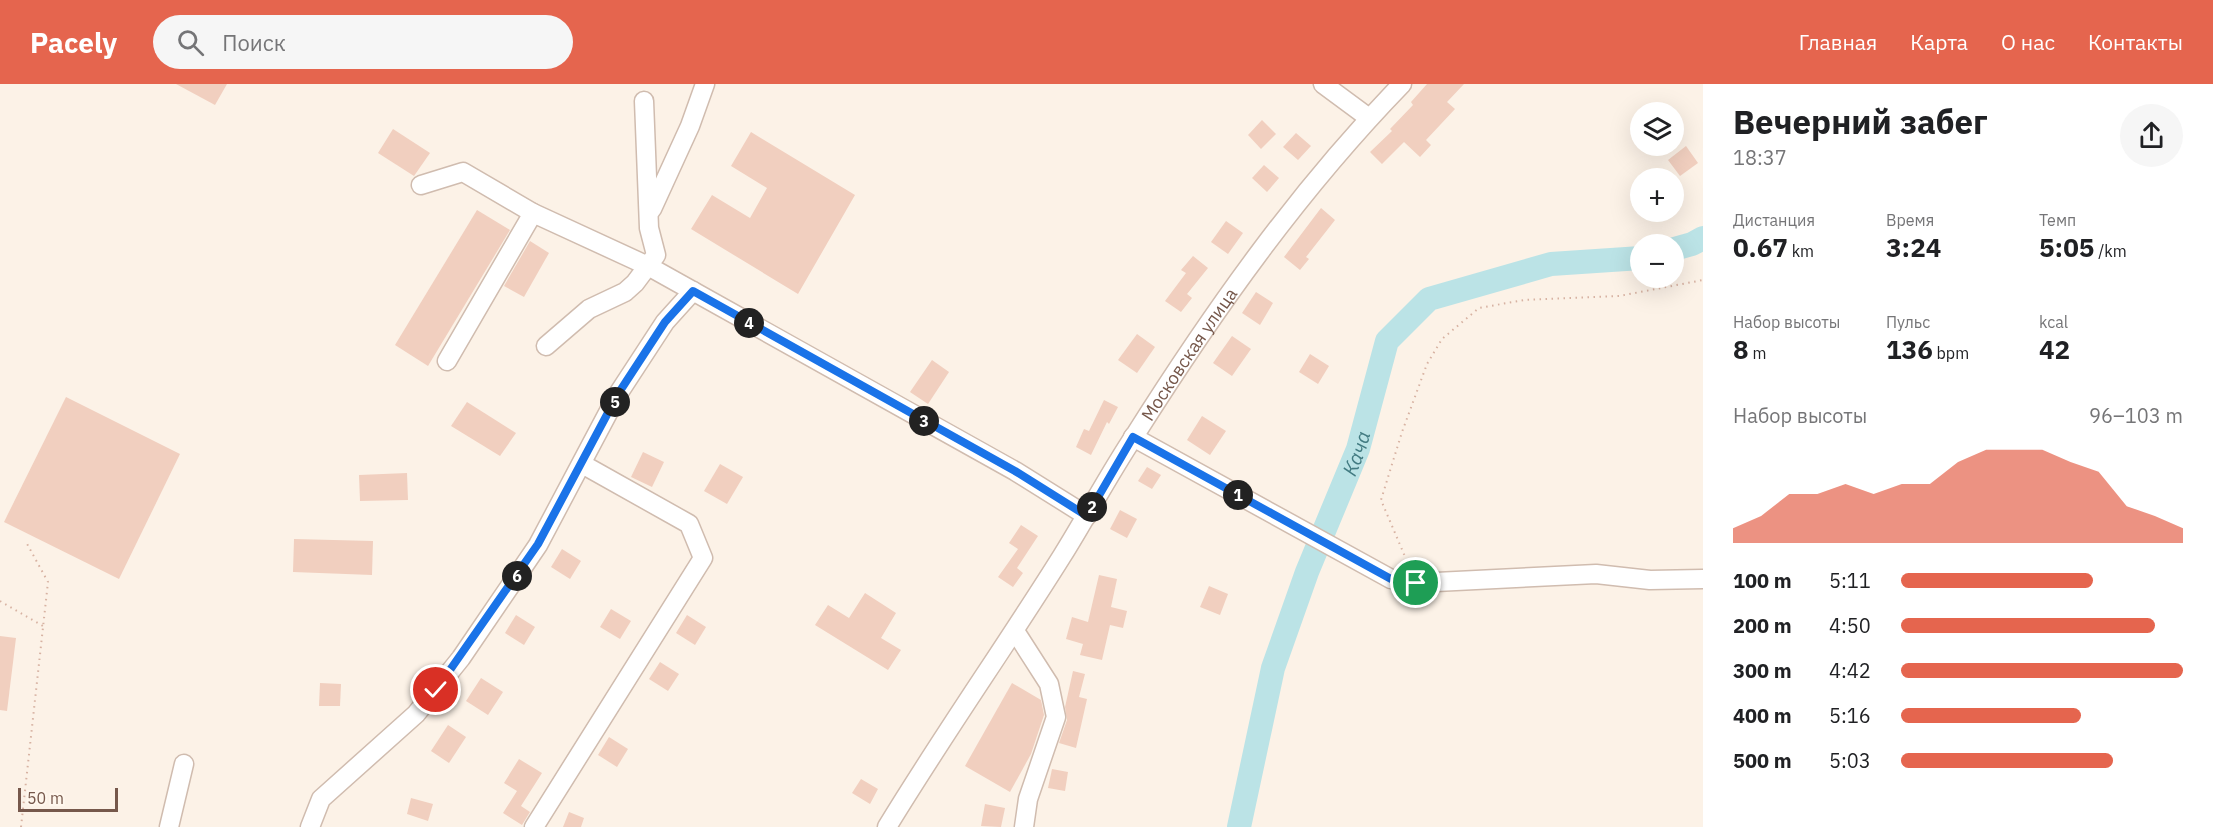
<!DOCTYPE html>
<html lang="ru">
<meta charset="utf-8">
<style>
body{margin:0;font-family:"IBM Plex Sans",sans-serif;background:#f6f6f6;color:#202124;height:100vh;display:flex;flex-direction:column;font-size:22px;white-space:nowrap}
*{box-sizing:border-box;margin:0}
p{font-size:20px;color:#757577}
.icon{flex:none;width:33px;height:33px;fill:none;stroke:currentColor;stroke-width:2;stroke-linecap:round;stroke-linejoin:round}
.map{position:relative;flex:1;overflow:hidden}
.details{display:flex;flex-direction:column;background:#fff;width:510px}
.details>*{flex:none}
.buttons{position:absolute;left:1630px;top:18px;display:grid;gap:12px}
.buttons a{display:grid;place-items:center;width:54px;height:54px;border-radius:50%;background:#fff;box-shadow:0 6px 24px #0002;font-size:30px}
.scale{position:absolute;left:18px;bottom:15px;width:100px;box-sizing:border-box;padding-left:6px;border:3px solid #76584b;border-top:0;font-size:16px;line-height:21px;white-space:nowrap;color:#76584b;-webkit-text-stroke:4px #fff7ed;paint-order:stroke}
.pin{position:absolute;display:grid;place-items:center;width:51px;height:51px;color:#fff;margin:-26px;border:3px solid #fff;border-radius:50%;box-shadow:0 2px 6px #0007}
.km{position:absolute;width:30px;height:30px;margin:-15px;border-radius:50%;background:#222;color:#fff;font-size:16px;line-height:30px;text-align:center}
.round{display:grid;place-items:center;flex:none;width:63px;height:63px;border-radius:32px;background:#f6f6f6}
.head{display:flex;align-items:center;justify-content:space-between;height:102px;padding:0 30px}
h1{font-size:33px;font-weight:800;line-height:45px}
.figures{display:grid;grid-template-columns:repeat(3,1fr);gap:9px;height:102px;padding:6px 30px}
.figures div{display:grid;align-content:center}
.figures b{font-size:26px;font-weight:800}
.figures small{font-size:16px;font-weight:400}
.figures p{font-size:16px}
.chart{height:168px;padding:12px 30px}
.chart p{display:flex;justify-content:space-between}
.chart svg{width:100%;height:108px;margin-top:6px;fill:#e5654e;opacity:.7}
ul{padding:0 30px;list-style:none;font-size:20px}
li{display:grid;grid-template-columns:96px 72px 1fr;align-items:center;height:45px}
li i{height:15px;border-radius:8px;background:#e5654e}
header{display:flex;align-items:center;gap:36px;box-sizing:border-box;height:84px;padding:0 30px;background:#e5654e;color:#fff}
header strong{font-size:28px}
nav{display:flex;gap:33px;margin-inline-start:auto;font-size:21px}
.search{width:420px;height:54px;background:#f6f6f6;display:flex;align-items:center;gap:15px;box-sizing:border-box;padding:0 21px;border-radius:33px;color:#757577;font-size:22px}
main{display:flex;flex:1;min-height:0}
.map>svg:first-child{display:block}
.lines{fill:none;stroke-linecap:round;stroke-linejoin:round}
.river{stroke:#bbe3e6;stroke-width:24}
.building{fill:#f1cfbf}
.minor-casing{stroke:#d0bcaf;stroke-width:21}
.path{stroke:#d7b2a2;stroke-width:2;stroke-dasharray:1.5 4.5;stroke-linecap:butt}
.minor{stroke:#fff;stroke-width:18}
.route-casing{stroke:#fff;stroke-width:12}
.route{stroke:#1a73e8;stroke-width:8}
.labels{text-anchor:middle;dominant-baseline:central;stroke-width:5;stroke-linejoin:round;paint-order:stroke}
.street-label{font-size:18px;fill:#76584b;stroke:#fff7ed}
.water-label{font-size:20px;font-style:italic;fill:#427b82;stroke:#fff7ed}
</style>
<header>
<strong>Pacely</strong>
<div class="search"><svg class="icon" aria-label="search" viewBox="0 0 24 24"><circle cx="10" cy="10" r="6"/><path d="M15 15l6 6"/></svg>Поиск</div>
<nav><a>Главная</a><a>Карта</a><a>О нас</a><a>Контакты</a></nav>
</header>
<main>
<div class="map">
<svg width="1703" height="743" viewBox="0 0 1703 743">
<rect width="100%" height="100%" fill="#fcf2e7"/>
<g class="lines">
<g class="river">
<polyline points="1674,165 1692,160 1703,154"/>
<path id="s1" d="M1239,743L1273,584L1307,488L1358,365L1387,257L1429,215L1551,180L1641,174"/>
</g>
</g>
<g class="building">
<polygon points="176,0 227,0 215,21"/>
<polygon points="1427,0 1464,0 1447,18 1455,25 1426,56 1431,61 1420,73 1404,58 1382,80 1370,68 1392,47 1390,45 1413,21 1411,18"/>
<polygon points="1262,36 1276,50 1261,65 1248,51"/>
<polygon points="393,45 430,69 414,92 378,69"/>
<polygon points="751,48 855,111 798,210 691,145 712,111 750,134 767,104 731,82"/>
<polygon points="1296,49 1311,62 1298,76 1283,63"/>
<polygon points="1686,62 1698,79 1680,92 1668,76"/>
<polygon points="1264,81 1279,94 1267,108 1252,94"/>
<polygon points="1321,124 1335,136 1306,173 1309,175 1300,186 1284,173"/>
<polygon points="477,126 510,146 428,282 395,261"/>
<polygon points="1226,137 1243,149 1228,170 1211,158"/>
<polygon points="530,157 549,169 524,213 504,202"/>
<polygon points="1193,172 1208,184 1187,210 1192,214 1181,228 1165,217 1186,189 1181,186"/>
<polygon points="1256,208 1273,219 1260,241 1242,229"/>
<polygon points="1137,250 1155,263 1137,289 1118,276"/>
<polygon points="1232,252 1251,265 1232,292 1213,279"/>
<polygon points="1310,270 1329,282 1318,300 1299,288"/>
<polygon points="932,276 949,288 928,320 910,308"/>
<polygon points="66,313 180,370 119,495 4,438"/>
<polygon points="1104,316 1118,323 1109,340 1107,338 1091,371 1076,363 1084,345 1089,347"/>
<polygon points="467,318 516,349 500,372 451,342"/>
<polygon points="1202,332 1226,347 1210,371 1187,356"/>
<polygon points="643,368 664,378 652,403 631,393"/>
<polygon points="720,380 743,393 727,420 704,407"/>
<polygon points="1147,383 1161,391 1152,405 1138,397"/>
<polygon points="407,389 408,416 360,417 359,391"/>
<polygon points="1120,426 1137,435 1127,454 1110,445"/>
<polygon points="1021,441 1038,452 1017,484 1023,489 1013,503 998,493 1018,465 1009,459"/>
<polygon points="294,455 373,457 372,491 293,488"/>
<polygon points="562,465 581,477 570,495 551,483"/>
<polygon points="1099,491 1117,495 1111,523 1127,527 1123,544 1110,541 1102,576 1080,571 1083,560 1066,555 1072,533 1088,538"/>
<polygon points="1209,502 1228,510 1220,531 1200,523"/>
<polygon points="865,509 896,529 881,554 901,566 888,586 815,541 828,521 849,534"/>
<polygon points="611,525 631,537 620,555 600,543"/>
<polygon points="516,531 535,543 524,561 505,549"/>
<polygon points="687,531 706,543 695,561 676,549"/>
<polygon points="0,552 16,554 7,627 0,626"/>
<polygon points="660,578 679,590 668,607 649,595"/>
<polygon points="1073,587 1085,590 1079,613 1087,615 1076,664 1059,659 1067,636 1065,623"/>
<polygon points="481,594 503,608 488,631 466,617"/>
<polygon points="320,599 341,600 340,622 319,622"/>
<polygon points="1012,599 1041,616 1044,631 1031,670 1010,708 965,682"/>
<polygon points="448,641 466,653 449,679 431,667"/>
<polygon points="609,653 628,665 617,683 598,671"/>
<polygon points="519,675 542,689 521,722 530,728 522,741 503,729 517,707 504,699"/>
<polygon points="1052,685 1068,688 1065,707 1048,704"/>
<polygon points="861,695 878,705 870,720 852,709"/>
<polygon points="411,714 433,720 428,737 407,730"/>
<polygon points="985,720 1005,724 1001,743 981,742"/>
<polygon points="569,728 584,734 581,743 563,743"/>
</g>
<g class="lines">
<g class="minor-casing">
<g id="minor">
<polyline points="1323,0 1369,34"/>
<polyline points="421,101 463,88 533,129 648,182 1015,387 1087,432"/>
<polyline points="652,125 690,42 705,0"/>
<polyline points="546,262 589,225 625,208 635,199 656,171 649,144 644,17"/>
<polyline points="447,277 533,129"/>
<polyline points="1133,353 1391,495 1416,499 1596,490 1650,496 1703,495"/>
<polyline points="1015,547 1049,600 1056,633 1028,715 1024,743"/>
<polyline points="169,743 184,680"/>
<polyline points="310,743 321,715 416,630 461,574 538,461 618,310 665,238 693,207"/>
<polyline points="534,743 703,474 689,440 582,380"/>
<path id="s2" d="M887,743C943,651 1005,563 1062,472C1087,432 1109,390 1135,351C1214,226 1299,106 1402,0"/>
</g>
</g>
<g class="path">
<polyline points="1409,482 1381,416 1402,348 1427,280 1442,255 1479,224 1524,216 1619,212 1703,196"/>
<polyline points="0,517 43,542"/>
<polyline points="21,743 48,498 26,458"/>
</g>
<use href="#minor" class="minor"/>
</g>
<g class="lines">
<g class="route-casing">
<polyline id="route" points="436,606 538,460 618,310 665,238 693,207 1015,387 1087,432 1133,353 1391,495 1416,499"/>
</g>
<use href="#route" class="route"/>
</g>
<g class="labels">
<g class="street-label">
<text stroke="none"><textPath href="#s2" startOffset="561">Московская улица</textPath></text>
</g>
<g class="water-label">
<text stroke="none"><textPath href="#s1" startOffset="393">Кача</textPath></text>
</g>
</g>
</svg>
<div class="buttons">
<a><svg class="icon" aria-label="layers" viewBox="0 0 24 24"><path d="M12 4l9 5-9 5-9-5zM3 14l9 5 9-5"/></svg></a>
<a>+</a>
<a>−</a>
</div>
<div class="scale">50 m</div>
<div class="pin" style="left:1416px;top:499px;background:#1e9e55"><svg class="icon" aria-label="arrive" viewBox="0 0 24 24"><path d="M6 21V4h12l-3 4 3 4H6"/></svg></div>
<div class="pin" style="left:436px;top:606px;background:#d93025"><svg class="icon" aria-label="check" viewBox="0 0 24 24"><path d="M5 12l5 5 9-10"/></svg></div>
<b class="km" style="left:1238px;top:411px">1</b>
<b class="km" style="left:1092px;top:423px">2</b>
<b class="km" style="left:924px;top:337px">3</b>
<b class="km" style="left:749px;top:239px">4</b>
<b class="km" style="left:615px;top:318px">5</b>
<b class="km" style="left:517px;top:492px">6</b>
</div>
<section class="details">
<div class="head"><div><h1>Вечерний забег</h1><p>18:37</p></div><a class="round"><svg class="icon" aria-label="share" viewBox="0 0 24 24"><path d="M12 15V3M7 8l5-5 5 5M5 13v7h14v-7"/></svg></a></div>
<div class="figures">
<div><p>Дистанция</p><b>0.67<small> km</small></b></div>
<div><p>Время</p><b>3:24</b></div>
<div><p>Темп</p><b>5:05<small> /km</small></b></div>
</div>
<div class="figures">
<div><p>Набор высоты</p><b>8<small> m</small></b></div>
<div><p>Пульс</p><b>136<small> bpm</small></b></div>
<div><p>kcal</p><b>42</b></div>
</div>
<div class="chart"><p><span>Набор высоты</span>96–103 m</p>
<svg viewBox="0 0 160 44" preserveAspectRatio="none"><path d="M0 44V38L10 33L20 24L30 24L40 20L50 24L60 20L70 20L80 11L90 6L100 6L110 6L120 11L130 15L140 29L150 33L160 38V44z"/></svg>
</div>
<ul>
<li><b>100 m</b>5:11<i style="width:68%"></i></li>
<li><b>200 m</b>4:50<i style="width:90%"></i></li>
<li><b>300 m</b>4:42<i style="width:100%"></i></li>
<li><b>400 m</b>5:16<i style="width:64%"></i></li>
<li><b>500 m</b>5:03<i style="width:75%"></i></li>
</ul>
</section>
</main>
